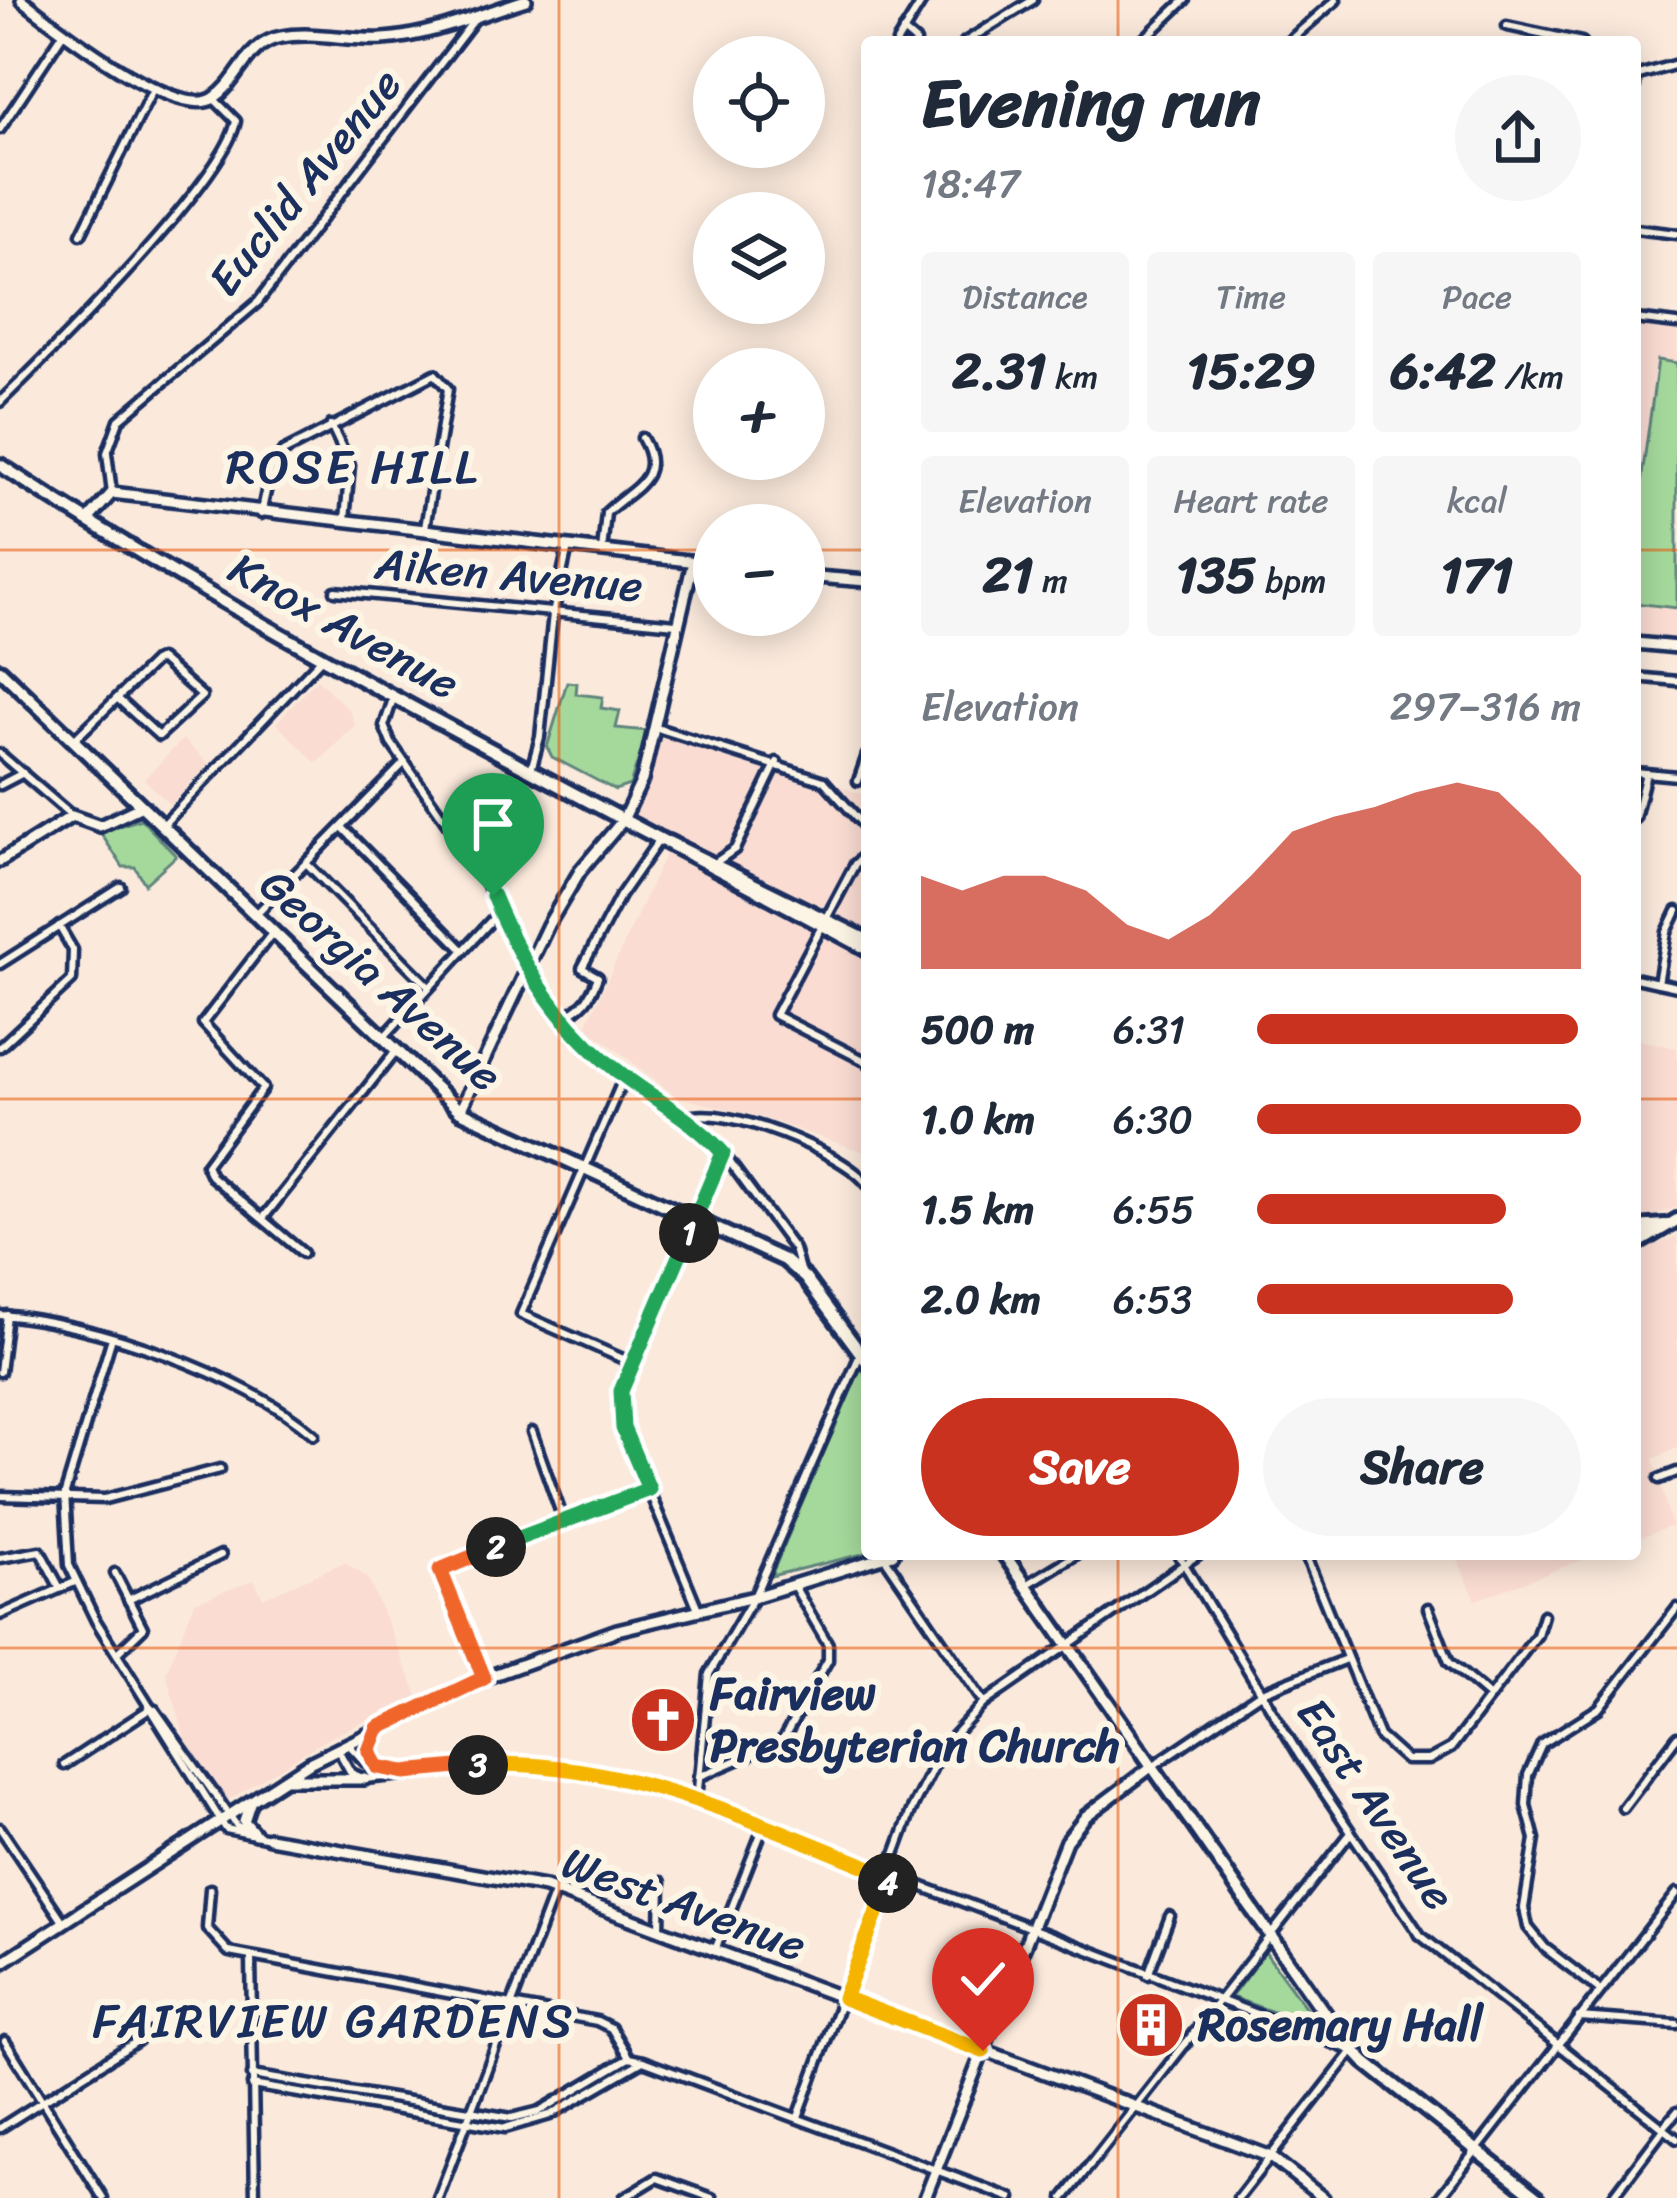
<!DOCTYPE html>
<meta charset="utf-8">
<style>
body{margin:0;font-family:Sriracha,sans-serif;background:#f6f6f7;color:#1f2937;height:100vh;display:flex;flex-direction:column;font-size:45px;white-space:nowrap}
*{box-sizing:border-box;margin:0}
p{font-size:39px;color:#747a83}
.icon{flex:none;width:66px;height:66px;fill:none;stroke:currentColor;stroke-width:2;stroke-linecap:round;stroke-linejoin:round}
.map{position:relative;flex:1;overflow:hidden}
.sheet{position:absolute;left:861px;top:36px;width:780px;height:1524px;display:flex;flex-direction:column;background:#fff;border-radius:12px;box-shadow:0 6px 30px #0003}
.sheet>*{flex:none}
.buttons{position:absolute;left:693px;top:36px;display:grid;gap:24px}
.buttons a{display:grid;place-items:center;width:132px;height:132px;border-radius:50%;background:#fff;box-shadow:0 6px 30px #0003;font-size:60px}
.pin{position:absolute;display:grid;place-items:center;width:102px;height:102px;color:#fff;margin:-123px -51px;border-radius:50% 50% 50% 0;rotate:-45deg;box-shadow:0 0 12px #0007}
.pin .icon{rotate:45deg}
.km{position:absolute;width:60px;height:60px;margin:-30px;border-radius:50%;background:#222;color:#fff;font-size:33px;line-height:60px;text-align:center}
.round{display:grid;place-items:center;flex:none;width:126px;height:126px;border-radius:63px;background:#f6f6f7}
.overview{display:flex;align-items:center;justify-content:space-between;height:204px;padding:0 60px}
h1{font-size:66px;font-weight:800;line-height:90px}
.stats{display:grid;grid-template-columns:repeat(3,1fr);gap:18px;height:204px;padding:12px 60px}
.stats div{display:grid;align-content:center;border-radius:12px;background:#f6f6f7;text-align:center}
.stats b{font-size:51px;font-weight:800}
.stats small{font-size:33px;font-weight:400}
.stats p{font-size:33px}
.chart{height:336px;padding:24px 60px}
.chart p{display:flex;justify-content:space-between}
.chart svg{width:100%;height:216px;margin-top:12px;fill:#c8321e;opacity:.7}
.button{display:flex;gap:24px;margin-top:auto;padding:24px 60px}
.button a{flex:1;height:138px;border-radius:72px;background:#c8321e;color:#fff;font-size:48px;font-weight:800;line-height:138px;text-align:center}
.button a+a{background:#f6f6f7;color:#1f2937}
ul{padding:0 60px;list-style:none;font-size:39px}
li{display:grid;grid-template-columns:192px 144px 1fr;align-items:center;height:90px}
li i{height:30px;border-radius:15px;background:#c8321e}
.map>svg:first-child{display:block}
.built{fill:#fadcd2}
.green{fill:#a5d99c;stroke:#60847d;stroke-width:3}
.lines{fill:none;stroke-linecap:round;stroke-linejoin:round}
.street-casing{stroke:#1b2f5e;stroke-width:15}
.secondary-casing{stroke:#1b2f5e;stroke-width:18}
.primary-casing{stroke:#1b2f5e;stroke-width:20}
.street{stroke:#fcf5e5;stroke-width:6}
.secondary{stroke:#fcf5e5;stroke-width:9}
.primary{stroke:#fcf5e5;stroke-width:10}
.split-1-casing{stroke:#fff;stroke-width:24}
.split-2-casing{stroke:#fff;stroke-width:24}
.split-3-casing{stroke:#fff;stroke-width:24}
.split-4-casing{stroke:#fff;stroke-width:24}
.split-5-casing{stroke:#fff;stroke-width:24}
.split-1{stroke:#22a559;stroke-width:15}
.split-2{stroke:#22a559;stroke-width:15}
.split-3{stroke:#f0652b;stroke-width:15}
.split-4{stroke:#f5b400;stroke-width:15}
.split-5{stroke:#f5b400;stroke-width:15}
.grid{fill:none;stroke:#e8590c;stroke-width:3;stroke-opacity:0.55}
.labels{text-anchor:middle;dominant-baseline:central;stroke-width:12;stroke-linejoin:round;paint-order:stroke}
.street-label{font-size:45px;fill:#1b2f5e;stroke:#fcf5e5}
.poi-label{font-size:45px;font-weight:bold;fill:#1b2f5e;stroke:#fcf5e5;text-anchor:start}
.neighbourhood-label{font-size:48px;letter-spacing:3px;fill:#1b2f5e;stroke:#fcf5e5}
</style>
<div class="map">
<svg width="1677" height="2198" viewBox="0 0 1677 2198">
<rect width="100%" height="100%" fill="#fbeadc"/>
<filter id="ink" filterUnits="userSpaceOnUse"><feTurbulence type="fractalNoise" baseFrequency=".00833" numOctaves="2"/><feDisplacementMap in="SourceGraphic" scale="24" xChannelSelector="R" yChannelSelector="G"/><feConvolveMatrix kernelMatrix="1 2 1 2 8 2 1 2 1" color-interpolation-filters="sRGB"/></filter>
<g filter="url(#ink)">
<g class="built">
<polygon points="1635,318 1677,325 1677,641 1635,637"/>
<polygon points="317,679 350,711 355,725 317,764 276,723"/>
<polygon points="666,722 867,796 867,933 633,816"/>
<polygon points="183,739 209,764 170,805 144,779"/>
<polygon points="667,850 867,956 867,1153 757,1116 677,1097 586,1026"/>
<polygon points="1635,1039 1677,1048 1677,1207 1635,1222"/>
<polygon points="1677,1236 1677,1448 1653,1459 1672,1526 1635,1540 1635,1253"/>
<polygon points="1454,1554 1598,1554 1476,1600"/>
<polygon points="345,1562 368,1578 418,1696 323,1741 227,1801 186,1741 166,1673 195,1602 254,1580 263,1598"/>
</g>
<g class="green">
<polygon points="1658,360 1677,363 1677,608 1635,603 1635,527"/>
<polygon points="567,682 577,683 576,694 603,697 601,708 620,711 616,728 648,731 630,785 615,790 552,757 547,747"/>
<polygon points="141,819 176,856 145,884 135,867 123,867 100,832"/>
<polygon points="860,1368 867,1375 867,1553 771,1576"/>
<polygon points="1265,1952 1317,2023 1313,2026 1231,1997"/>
</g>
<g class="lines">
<g class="street-casing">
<g id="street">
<polyline points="1507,26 1582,42"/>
<polyline points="903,31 916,42"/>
<polyline points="897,42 923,0"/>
<polyline points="965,42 1033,0"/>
<polyline points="1141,42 1185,0"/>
<polyline points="1288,42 1336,0"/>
<polyline points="1635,76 1677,64"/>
<polyline points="1635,83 1635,86"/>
<polyline points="0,129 64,32"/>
<polyline points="1635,229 1677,234"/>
<polyline points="81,234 154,87"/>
<polyline points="1635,319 1677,324"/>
<path d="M0,402C49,354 226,179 236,121L213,98"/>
<polyline points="331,425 350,465 345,520"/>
<polyline points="112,493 107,453 119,420 258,302 474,20"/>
<polyline points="261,514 271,469 283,452 435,374 448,389 425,528"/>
<path d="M602,551L606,513C632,488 666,479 642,438"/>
<polyline points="335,591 676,624"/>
<polyline points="1635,677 1677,681"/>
<polyline points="394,696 384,726 391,743 479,869 538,990 605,1060 686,1118 723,1153 794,1249 800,1270"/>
<polyline points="657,728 824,781 867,829"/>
<polyline points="73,741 154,662 160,659 202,696 159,736 117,698"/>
<polyline points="0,754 72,816"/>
<polyline points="531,770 540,737 553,614 568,547"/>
<polyline points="1635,772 1677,776"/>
<polyline points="858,781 867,755"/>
<polyline points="0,785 23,773"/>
<polyline points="1635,818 1646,773"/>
<polyline points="162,826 321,659"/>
<polyline points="343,828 463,950"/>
<polyline points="867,853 855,864 775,1015 867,1062"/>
<polyline points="306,863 428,986"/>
<polyline points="715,863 735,849 777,762"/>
<polyline points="257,913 405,762"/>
<polyline points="273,932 203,1023 263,1088 206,1165 211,1176 303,1253"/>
<polyline points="0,964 121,887"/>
<polyline points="1635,978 1677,987"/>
<polyline points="1658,983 1667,932 1677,911"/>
<path d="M563,1017C583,1008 590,998 598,977L582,968L620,896L659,840"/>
<polyline points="383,1038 498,913"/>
<polyline points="0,1047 72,980 73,950 59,926"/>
<polyline points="624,1077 521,1314 630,1362"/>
<path d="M686,1118C723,1103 844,1153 867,1184"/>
<polyline points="264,1217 396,1051"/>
<path d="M0,1315C92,1322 245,1374 314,1435"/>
<polyline points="111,1341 65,1493 69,1565 96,1621 226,1829 269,1838"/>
<polyline points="0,1372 7,1315"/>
<polyline points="532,1432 563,1519"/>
<polyline points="1659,1479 1677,1472"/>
<polyline points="0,1496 105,1499 220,1469"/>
<polyline points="1178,1554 1299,1755 1420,1935 1677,2139"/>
<polyline points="1305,1554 1379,1736 1406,1760 1429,1760 1451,1748 1537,1635 1543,1615"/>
<polyline points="0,1558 40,1551 60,1588"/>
<polyline points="885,1558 984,1703"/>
<polyline points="115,1573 143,1628 117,1653"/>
<polyline points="1028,1584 1077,1554"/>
<polyline points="128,1600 221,1555"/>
<polyline points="1428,1608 1449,1662 1490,1697"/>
<polyline points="698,1609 623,1428 620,1403 625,1373 723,1153"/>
<polyline points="0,1615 75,1582"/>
<polyline points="484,1678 441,1570 649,1489"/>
<polyline points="155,1710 237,1826 253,1833"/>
<polyline points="347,1743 365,1762 401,1771"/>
<polyline points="337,1748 351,1773 365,1779 509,1764 594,1772 680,1794 1353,2051 1238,2198"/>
<polyline points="64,1765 151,1708"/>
<polyline points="1154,1765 1262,1692 1346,1659"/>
<polyline points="698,1777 782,1741 828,1660 828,1644 794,1586"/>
<polyline points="697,1800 709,1674 754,1597 859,1357"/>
<polyline points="1623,1808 1677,1737"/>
<polyline points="0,1828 64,1923"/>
<polyline points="210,1889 207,1928 229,1952 597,2021 611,2028 629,2058"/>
<polyline points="660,1930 661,1882"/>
<polyline points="715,1950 764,1826"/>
<polyline points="251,1957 255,2198"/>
<polyline points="1148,1975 1170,1916"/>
<polyline points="1600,1990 1545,1948 1528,1927 1524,1908 1535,1839 1526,1805 1528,1775 1542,1744 1599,1708 1677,1608"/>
<polyline points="1579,2017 1677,2024"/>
<polyline points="5,2041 103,2198"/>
<polyline points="252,2075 512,2118 540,2111 629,2058 643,2061"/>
<polyline points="252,2085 505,2128 550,2115 643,2061 1011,2198"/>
<polyline points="798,2117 911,1811 943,1747 984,1703 1199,1554"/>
<polyline points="0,2128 150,2033"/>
<polyline points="1663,2128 1677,2112"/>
<polyline points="438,2198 555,1890"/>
<polyline points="624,2198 657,2178 712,2198"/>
<polyline points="1064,2198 1350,1834"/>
<polyline points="1439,2198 1677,1893"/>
<polyline points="1612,2198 1664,2129"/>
</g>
</g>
<g class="secondary-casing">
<g id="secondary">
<path d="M22,0C54,25 177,122 214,98C240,81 246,43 281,37C314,31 350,41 383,39C432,36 480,14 526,0"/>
<polyline points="87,521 112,493 714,564"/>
<polyline points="804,576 867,581"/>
<polyline points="1635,643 1677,647"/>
<polyline points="0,861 72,816 100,826 142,806"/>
<polyline points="460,1111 548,925 580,871 623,820 642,780 693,562"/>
<polyline points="1635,1235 1654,1229"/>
<polyline points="377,1730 368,1756 378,1767"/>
<polyline points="288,1779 365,1779"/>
<polyline points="250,1803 244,1821 255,1834"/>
<polyline points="269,1838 545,1887 1271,2157 1323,2198"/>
<polyline points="0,1964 311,1762 474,1682 617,1630 754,1597 893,1554"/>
<polyline points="925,2198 1066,1841 1086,1816 1151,1767"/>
</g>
</g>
<g class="primary-casing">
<g id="primary">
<path d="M0,465C278,646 576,792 867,949"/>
<polyline points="0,670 460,1111 784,1260 805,1278 867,1362"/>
<polyline points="668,842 867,940"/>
<polyline points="1635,1227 1665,1225"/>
<polyline points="1635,1245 1677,1220"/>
<polyline points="1004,1554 1339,2034 1365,2062 1537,2198"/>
</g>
</g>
<use href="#street" class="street"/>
<use href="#secondary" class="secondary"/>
<use href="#primary" class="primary"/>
</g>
</g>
<g class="lines" filter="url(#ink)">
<g class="split-1-casing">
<path id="split-1" d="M493,896C523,969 562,1031 628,1079C661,1103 695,1122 723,1153L689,1233"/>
</g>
<g class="split-2-casing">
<polyline id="split-2" points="496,1547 649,1489 623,1428 621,1391 689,1233"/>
</g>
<g class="split-3-casing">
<polyline id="split-3" points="478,1765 405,1772 378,1767 369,1751 378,1728 484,1678 440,1570 496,1547"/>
</g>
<g class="split-4-casing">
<path id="split-4" d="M478,1765C625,1757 758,1824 891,1876L888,1883"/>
</g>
<g class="split-5-casing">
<polyline id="split-5" points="888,1883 844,1998 983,2051"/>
</g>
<use href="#split-1" class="split-1"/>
<use href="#split-2" class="split-2"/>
<use href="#split-3" class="split-3"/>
<use href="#split-4" class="split-4"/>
<use href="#split-5" class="split-5"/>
</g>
<path class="grid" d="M559,0V2198M1118,0V42M0,550H714M804,550H867M1635,550H1677M0,1099H867M1635,1099H1677M1118,1554V2198M0,1648H1677"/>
<defs>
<g id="church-disc" transform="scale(3.45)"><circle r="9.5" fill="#c8321e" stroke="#fcf5e5"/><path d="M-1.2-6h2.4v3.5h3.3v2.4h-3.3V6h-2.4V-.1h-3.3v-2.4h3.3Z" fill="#fff"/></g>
<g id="building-disc" transform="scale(3.45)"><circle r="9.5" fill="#c8321e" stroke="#fcf5e5"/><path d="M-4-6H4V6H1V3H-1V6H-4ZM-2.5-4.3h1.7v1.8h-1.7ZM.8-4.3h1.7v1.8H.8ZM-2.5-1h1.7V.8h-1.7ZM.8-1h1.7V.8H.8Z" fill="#fff"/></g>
</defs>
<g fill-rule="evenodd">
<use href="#church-disc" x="663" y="1720"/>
<use href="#building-disc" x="1151" y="2025"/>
</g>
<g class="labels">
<g class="street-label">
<text transform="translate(305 182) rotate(-51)">Euclid Avenue</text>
<text transform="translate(509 575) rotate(5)">Aiken Avenue</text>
<text transform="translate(344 626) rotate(29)">Knox Avenue</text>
<text transform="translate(381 980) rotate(42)">Georgia Avenue</text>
<text transform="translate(1376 1804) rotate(56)">East Avenue</text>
<text transform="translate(684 1904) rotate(20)">West Avenue</text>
</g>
<g class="poi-label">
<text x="710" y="1694">Fairview<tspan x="710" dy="52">Presbyterian Church</tspan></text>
<text x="1198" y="2025">Rosemary Hall</text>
</g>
<g class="neighbourhood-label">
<text x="353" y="466">ROSE HILL</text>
<text x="334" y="2020">FAIRVIEW GARDENS</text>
</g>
</g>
</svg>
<div class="buttons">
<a><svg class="icon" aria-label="locate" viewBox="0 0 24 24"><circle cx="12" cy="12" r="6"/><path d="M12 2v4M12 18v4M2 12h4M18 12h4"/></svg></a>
<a><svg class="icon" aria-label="layers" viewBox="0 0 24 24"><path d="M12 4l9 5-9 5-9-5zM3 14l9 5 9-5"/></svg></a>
<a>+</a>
<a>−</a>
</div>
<div class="pin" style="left:493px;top:896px;background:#1e9e55"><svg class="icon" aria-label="arrive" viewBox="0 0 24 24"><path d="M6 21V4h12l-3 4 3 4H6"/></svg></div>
<div class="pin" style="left:983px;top:2051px;background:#d93025"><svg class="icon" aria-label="check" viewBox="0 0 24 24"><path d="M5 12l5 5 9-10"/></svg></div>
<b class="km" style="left:689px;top:1233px">1</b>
<b class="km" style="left:496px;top:1547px">2</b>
<b class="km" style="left:478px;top:1765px">3</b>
<b class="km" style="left:888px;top:1883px">4</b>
<section class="sheet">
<div class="overview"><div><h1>Evening run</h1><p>18:47</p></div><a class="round"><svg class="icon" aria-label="share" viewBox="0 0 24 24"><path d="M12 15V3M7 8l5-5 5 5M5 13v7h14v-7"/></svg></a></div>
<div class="stats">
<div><p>Distance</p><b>2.31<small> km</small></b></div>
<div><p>Time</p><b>15:29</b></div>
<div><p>Pace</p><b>6:42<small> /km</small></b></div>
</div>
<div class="stats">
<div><p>Elevation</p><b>21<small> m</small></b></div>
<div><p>Heart rate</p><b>135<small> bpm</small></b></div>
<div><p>kcal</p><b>171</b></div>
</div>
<div class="chart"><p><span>Elevation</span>297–316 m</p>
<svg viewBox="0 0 160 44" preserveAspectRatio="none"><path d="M0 44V25L10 28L20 25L30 25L40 28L50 35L60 38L70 33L80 25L90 16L100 13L110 11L120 8L130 6L140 8L150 16L160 25V44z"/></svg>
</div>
<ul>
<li><b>500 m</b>6:31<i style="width:99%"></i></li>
<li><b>1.0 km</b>6:30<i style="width:100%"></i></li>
<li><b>1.5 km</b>6:55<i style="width:77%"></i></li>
<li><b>2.0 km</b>6:53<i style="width:79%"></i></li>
</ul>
<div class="button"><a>Save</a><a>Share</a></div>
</section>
</div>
